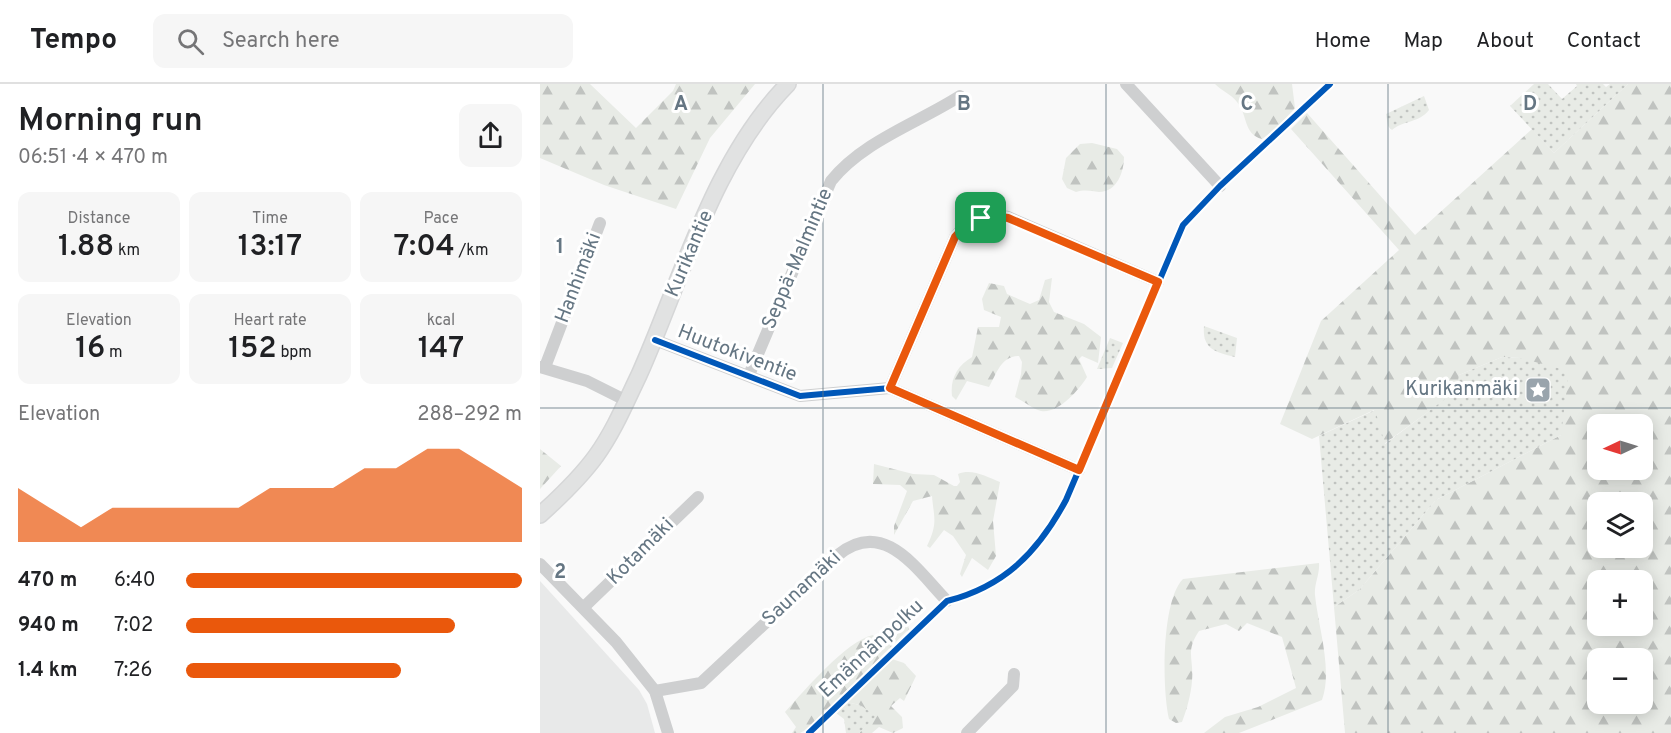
<!DOCTYPE html>
<meta charset="utf-8">
<style>
body{margin:0;font-family:Overpass,sans-serif;background:#f6f6f6;color:#202124;height:100vh;display:flex;flex-direction:column;font-size:22px;white-space:nowrap}
*{box-sizing:border-box;margin:0}
p{font-size:20px;color:#757577}
.icon{flex:none;width:33px;height:33px;fill:none;stroke:currentColor;stroke-width:2;stroke-linecap:round;stroke-linejoin:round}
.map{position:relative;flex:1;overflow:hidden}
.side{display:flex;flex-direction:column;background:#fff;width:540px}
.side>*{flex:none}
.needle{width:39px;rotate:266deg}
.fabs{position:absolute;left:1047px;top:330px;display:grid;gap:12px}
.fabs a{display:grid;place-items:center;width:66px;height:66px;border-radius:12px;background:#fff;box-shadow:0 3px 15px #0003;font-size:30px}
.pin{position:absolute;display:grid;place-items:center;width:51px;height:51px;color:#fff;margin:-26px;border-radius:12px;box-shadow:0 3px 9px #0006}
.round{display:grid;place-items:center;flex:none;width:63px;height:63px;border-radius:12px;background:#f6f6f6}
.summary{display:flex;align-items:center;justify-content:space-between;height:102px;padding:0 18px}
h1{font-size:33px;font-weight:600;line-height:45px}
.metrics{display:grid;grid-template-columns:repeat(3,1fr);gap:9px;height:102px;padding:6px 18px}
.metrics div{display:grid;align-content:center;border-radius:12px;background:#f6f6f6;text-align:center}
.metrics b{font-size:30px;font-weight:600}
.metrics small{font-size:16px;font-weight:400}
.metrics p{font-size:16px}
.chart{height:168px;padding:12px 18px}
.chart p{display:flex;justify-content:space-between}
.chart svg{width:100%;height:108px;margin-top:6px;fill:#ea580c;opacity:.7}
ul{padding:0 18px;list-style:none;font-size:20px}
li{display:grid;grid-template-columns:96px 72px 1fr;align-items:center;height:45px}
li i{height:15px;border-radius:8px;background:#ea580c}
header{display:flex;align-items:center;gap:36px;box-sizing:border-box;height:84px;padding:0 30px;background:#fff;border-bottom:2px solid #e0e0e0}
header strong{font-size:28px}
nav{display:flex;gap:33px;margin-inline-start:auto;font-size:21px}
.search{width:420px;height:54px;background:#f6f6f6;display:flex;align-items:center;gap:15px;box-sizing:border-box;padding:0 21px;border-radius:12px;color:#757577;font-size:22px}
main{display:flex;flex:1;min-height:0}
.map>svg:first-child{display:block}
.built{fill:#e8e9e9}
.forest{fill:url(#forest-firs);fill-rule:evenodd}
.park{fill:url(#park-dots)}
.lines{fill:none;stroke-linecap:round;stroke-linejoin:round}
.major-casing{stroke:#d5d6d7;stroke-width:18}
.minor{stroke:#cecfd0;stroke-width:12}
.major{stroke:#e1e2e2;stroke-width:15}
.cycleway-casing{stroke:#fff;stroke-width:10}
.cycleway{stroke:#0057b8;stroke-width:6}
.route-casing{stroke:#fff;stroke-width:12}
.route{stroke:#ea580c;stroke-width:8}
.grid{fill:none;stroke:#657683;stroke-width:1.5;stroke-opacity:0.55}
.labels{text-anchor:middle;dominant-baseline:central;stroke-width:6;stroke-linejoin:round;paint-order:stroke}
.street-label{font-size:20px;fill:#657683;stroke:#fff}
.poi-label{font-size:20px;fill:#657683;stroke:#fff;text-anchor:end}
.grid-label{font-size:20px;text-anchor:middle;font-weight:bold;fill:#657683;stroke:#fff;stroke-width:6;stroke-linejoin:round;paint-order:stroke}
</style>
<header>
<strong>Tempo</strong>
<div class="search"><svg class="icon" aria-label="search" viewBox="0 0 24 24"><circle cx="10" cy="10" r="6"/><path d="M15 15l6 6"/></svg>Search here</div>
<nav><a>Home</a><a>Map</a><a>About</a><a>Contact</a></nav>
</header>
<main>
<section class="side">
<div class="summary"><div><h1>Morning run</h1><p>06:51 · 4 × 470 m</p></div><a class="round"><svg class="icon" aria-label="share" viewBox="0 0 24 24"><path d="M12 15V3M7 8l5-5 5 5M5 13v7h14v-7"/></svg></a></div>
<div class="metrics">
<div><p>Distance</p><b>1.88<small> km</small></b></div>
<div><p>Time</p><b>13:17</b></div>
<div><p>Pace</p><b>7:04<small> /km</small></b></div>
</div>
<div class="metrics">
<div><p>Elevation</p><b>16<small> m</small></b></div>
<div><p>Heart rate</p><b>152<small> bpm</small></b></div>
<div><p>kcal</p><b>147</b></div>
</div>
<div class="chart"><p><span>Elevation</span>288–292 m</p>
<svg viewBox="0 0 160 44" preserveAspectRatio="none"><path d="M0 44V22L10 30L20 38L30 30L40 30L50 30L60 30L70 30L80 22L90 22L100 22L110 14L120 14L130 6L140 6L150 14L160 22V44z"/></svg>
</div>
<ul>
<li><b>470 m</b>6:40<i style="width:100%"></i></li>
<li><b>940 m</b>7:02<i style="width:80%"></i></li>
<li><b>1.4 km</b>7:26<i style="width:64%"></i></li>
</ul>
</section>
<div class="map">
<svg width="1131" height="649" viewBox="0 0 1131 649">
<defs>
<pattern id="forest-firs" width="22" height="20" patternUnits="userSpaceOnUse" patternTransform="scale(1.5)"><rect width="22" height="20" fill="#e8ebe6"/><path d="M5 1l3.5 6h-7zM16 11l3.5 6h-7z" fill="#c0c3c0"/></pattern>
<pattern id="park-dots" width="8" height="8" patternUnits="userSpaceOnUse" patternTransform="scale(1.5)"><rect width="8" height="8" fill="#e8ebe6"/><path d="M2 2h.1M6 6h.1" fill="none" stroke="#c0c3c0" stroke-width="1.8" stroke-linecap="round"/></pattern>
</defs>
<rect width="100%" height="100%" fill="#f9f9f9"/>
<polygon class="built" points="0,497 99,606 107,620 115,649 0,649"/>
<g class="forest">
<polygon points="0,0 50,0 96,44 133,7 136,0 215,0 170,54 136,125 64,101 0,74"/>
<path d="M675,0H752L755,24L738,43L722,55C703,50 708,31 697,18C691,10 682,7 675,0Z"/>
<path d="M1088,0H1131V649H805L794,523L819,506L896,416L1021,351L980,274L962,273L919,291L918,306L844,360L834,326L772,355L740,340L781,237L859,166L751,45L767,29L875,151L992,45L1014,69ZM1058,340H1102V386H1058ZM1058,418H1102V464H1058ZM1058,496H1102V542H1058ZM1058,574H1102V620H1058Z"/>
<path d="M552,59L577,65L584,73C584,88 577,108 559,108C551,107 545,105 536,108L527,104L522,95L526,74L540,60Z"/>
<path d="M512,194L509,218L514,228L544,240L561,253L558,279L542,272L539,275L547,293C539,306 518,330 501,327C493,325 483,317 475,313L481,290L482,278L479,272C461,272 457,289 449,303L427,297L416,316L412,312C410,295 417,282 432,273L438,243H459L461,233L444,226L442,215L449,199L464,202L467,210L490,220L499,216L505,196Z"/>
<polygon points="0,365 21,382 0,405"/>
<path d="M334,380L373,390L394,391L414,402H417L420,398L418,390C432,384 447,393 460,398L453,437L456,472L448,486L432,474L422,493L420,490L426,471L413,452L404,446L390,464L387,462C398,439 394,435 392,412L373,417L354,451V442L367,407L360,401L333,400Z"/>
<path d="M779,479C780,490 774,500 775,511C778,542 793,586 782,616L699,649H664L685,633L718,623L756,604L742,553L707,539L699,547L686,540L659,547C645,568 654,574 652,597C651,610 647,625 642,638L636,639L629,635C622,606 621,517 643,495Z"/>
<path d="M368,541L369,545L267,645L260,649H252L256,643L245,628C264,607 306,557 333,551L336,556C350,559 358,549 368,541Z"/>
<polygon points="352,575 364,579 376,592 364,617 360,614 351,622 362,633 363,644 353,649 339,643 332,649 319,649 335,632 320,621 306,618"/>
</g>
<g class="park">
<polygon points="994,0 1008,0 1022,15 1037,2 1036,0 1063,0 1066,3 1070,0 1088,0 1014,69 970,22"/>
<path d="M884,12L889,26C879,39 864,36 852,46L848,42L846,30Z"/>
<path d="M664,242L697,254L695,273C675,268 662,265 664,242Z"/>
<polygon points="570,254 583,259 572,284 557,285"/>
<polygon points="962,273 980,274 1029,287 1021,351 896,416 819,506 794,523 779,352 835,326 845,360 917,306 919,291"/>
<polygon points="306,618 320,621 336,632 319,649 306,649 304,635 296,629"/>
</g>
<g class="lines">
<g class="major-casing">
<path id="major" d="M0,431C20,413 40,394 56,372C74,347 86,318 99,291C142,195 173,76 248,0"/>
</g>
<g class="minor">
<polyline points="586,0 680,102"/>
<polyline points="115,256 260,312 350,304 539,386"/>
<polyline points="0,283 47,297 87,317"/>
<polyline points="5,283 60,139"/>
<path d="M209,291L291,97C323,57 378,39 420,12"/>
<path d="M350,304L415,153C429,135 446,129 468,133L618,198"/>
<polyline points="0,480 76,558 115,607 128,649"/>
<polyline points="44,523 158,413"/>
<path d="M115,607L161,599L298,471C344,433 377,486 407,517"/>
<polyline points="427,649 473,602 474,590"/>
</g>
<use href="#major" class="major"/>
<g class="cycleway-casing">
<g id="cycleway">
<polyline points="115,256 260,312 350,304 539,386"/>
<path d="M350,304L415,153C429,135 446,129 468,133L618,198"/>
<path d="M269,649L407,517C465,502 498,468 526,416L643,141L680,102L790,0"/>
</g>
</g>
<use href="#cycleway" class="cycleway"/>
</g>
<g class="lines">
<g class="route-casing">
<polygon id="route" points="448,131 468,134 618,198 539,386 350,304 415,153 428,139"/>
</g>
<use href="#route" class="route"/>
</g>
<path class="grid" d="M283,0V649M566,0V649M848,0V649M0,324H1131"/>
<defs>
<g id="sight-square" transform="scale(1.35)"><rect x="-9" y="-9" width="18" height="18" rx="4" fill="#99a4ac" stroke="#fff"/><path d="M0-6L1.8-2.2L6-1.7L2.9 1.2L3.7 5.4L0 3.3L-3.7 5.4L-2.9 1.2L-6-1.7L-1.8-2.2Z" fill="#fff"/></g>
</defs>
<g fill-rule="evenodd">
<use href="#sight-square" x="998" y="306"/>
</g>
<g class="labels">
<g class="street-label">
<text transform="translate(150 170) rotate(-67)">Kurikantie</text>
<text transform="translate(258 175) rotate(-67)">Seppä-Malmintie</text>
<text transform="translate(39 194) rotate(-69)">Hanhimäki</text>
<text transform="translate(197 270) rotate(21)">Huutokiventie</text>
<text transform="translate(101 468) rotate(-45)">Kotamäki</text>
<text transform="translate(262 505) rotate(-43)">Saunamäki</text>
<text transform="translate(332 565) rotate(-43)">Emännänpolku</text>
</g>
<g class="poi-label">
<text x="978" y="306">Kurikanmäki</text>
</g>
</g>
<g class="grid-label">
<text x="141" y="26">A</text>
<text x="424" y="26">B</text>
<text x="707" y="26">C</text>
<text x="990" y="26">D</text>
<text x="20" y="169">1</text>
<text x="20" y="494">2</text>
</g>
</svg>
<div class="fabs">
<a><svg class="needle" viewBox="-14 -14 28 28"><path d="M0-13l5 13h-10z" fill="#e53935"/><path d="M0 13l5-13h-10z" fill="#757577"/></svg></a>
<a><svg class="icon" aria-label="layers" viewBox="0 0 24 24"><path d="M12 4l9 5-9 5-9-5zM3 14l9 5 9-5"/></svg></a>
<a>+</a>
<a>−</a>
</div>
<div class="pin" style="left:441px;top:134px;background:#1e9e55"><svg class="icon" aria-label="arrive" viewBox="0 0 24 24"><path d="M6 21V4h12l-3 4 3 4H6"/></svg></div>
</div>
</main>
